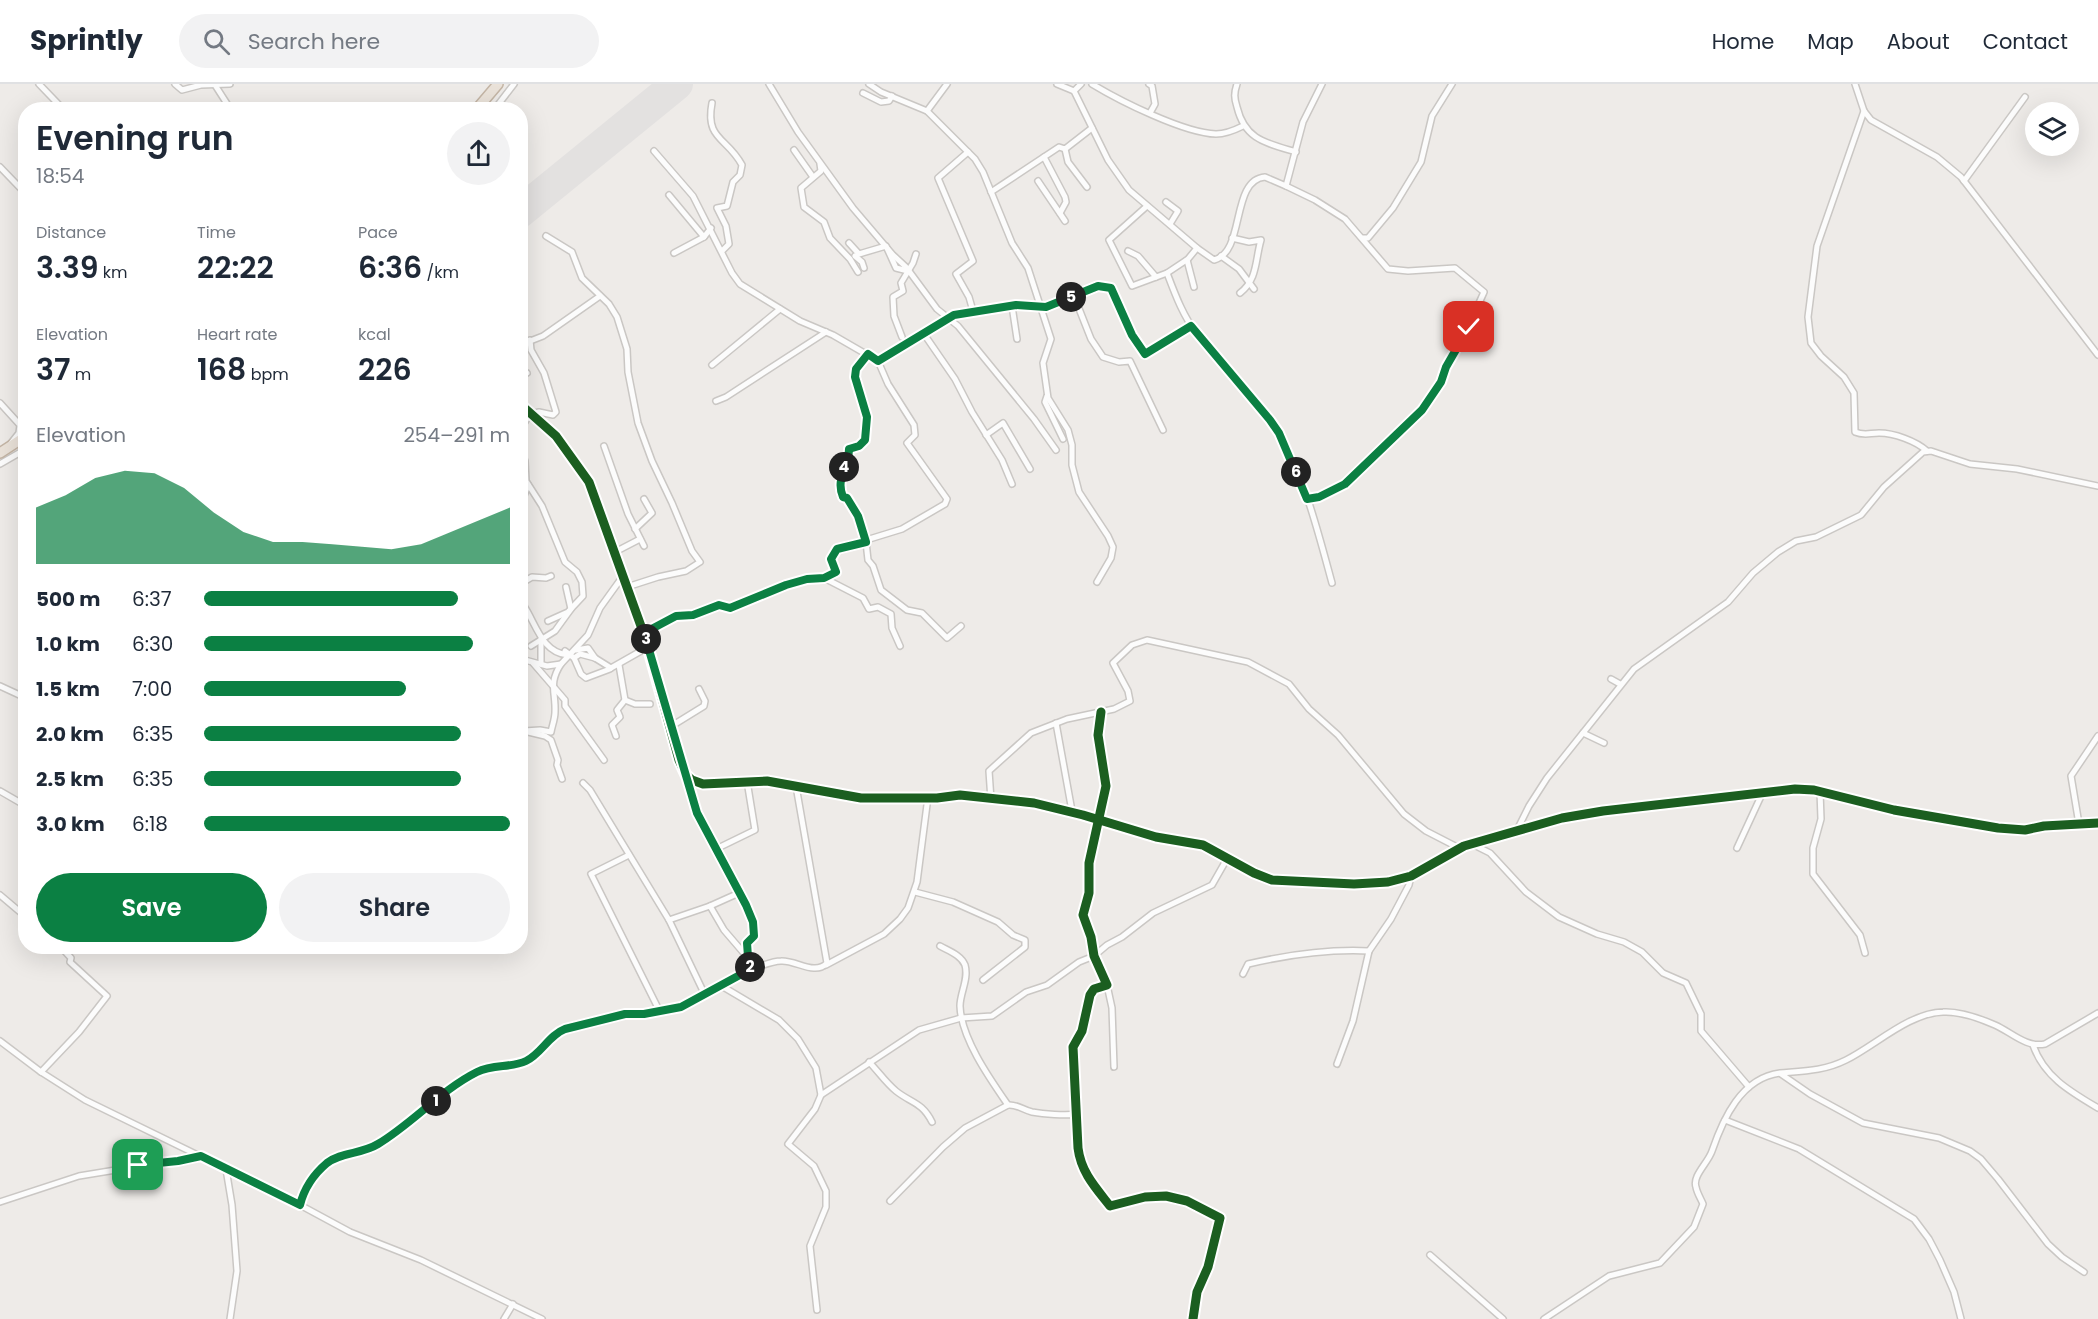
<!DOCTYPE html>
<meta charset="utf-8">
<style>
body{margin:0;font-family:Poppins,sans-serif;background:#f2f2f3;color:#1f2937;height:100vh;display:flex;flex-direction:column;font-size:22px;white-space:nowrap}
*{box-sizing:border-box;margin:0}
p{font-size:20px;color:#747a83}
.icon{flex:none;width:33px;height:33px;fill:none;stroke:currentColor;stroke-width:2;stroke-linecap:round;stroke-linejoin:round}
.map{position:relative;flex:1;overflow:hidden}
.drawer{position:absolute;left:18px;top:18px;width:510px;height:852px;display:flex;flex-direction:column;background:#fff;border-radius:24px;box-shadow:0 6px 24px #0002}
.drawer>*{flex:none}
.controls{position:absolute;left:2025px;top:18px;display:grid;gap:12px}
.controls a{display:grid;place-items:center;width:54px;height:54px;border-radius:50%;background:#fff;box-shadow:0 6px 24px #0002;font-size:30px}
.pin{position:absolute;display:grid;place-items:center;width:51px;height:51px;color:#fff;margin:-26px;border-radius:12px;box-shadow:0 3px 9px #0006}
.km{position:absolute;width:30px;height:30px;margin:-15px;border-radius:50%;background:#222;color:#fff;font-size:16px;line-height:30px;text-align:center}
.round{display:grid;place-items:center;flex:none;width:63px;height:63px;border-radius:32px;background:#f2f2f3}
.head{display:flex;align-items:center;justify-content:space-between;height:102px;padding:0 18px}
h1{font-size:33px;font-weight:600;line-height:45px}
.figures{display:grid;grid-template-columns:repeat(3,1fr);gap:9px;height:102px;padding:6px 18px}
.figures div{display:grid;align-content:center}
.figures b{font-size:30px;font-weight:600}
.figures small{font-size:16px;font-weight:400}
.figures p{font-size:16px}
.chart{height:168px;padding:12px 18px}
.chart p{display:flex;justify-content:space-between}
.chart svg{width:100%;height:108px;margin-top:6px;fill:#0b8043;opacity:.7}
.primary-button{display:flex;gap:12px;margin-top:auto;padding:12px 18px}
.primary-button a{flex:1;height:69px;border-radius:36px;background:#0b8043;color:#fff;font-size:24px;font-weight:600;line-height:69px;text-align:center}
.primary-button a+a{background:#f2f2f3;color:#1f2937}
ul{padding:0 18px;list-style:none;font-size:20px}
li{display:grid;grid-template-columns:96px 72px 1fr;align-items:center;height:45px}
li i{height:15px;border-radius:8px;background:#0b8043}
header{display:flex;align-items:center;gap:36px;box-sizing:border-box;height:84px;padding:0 30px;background:#fff;border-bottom:2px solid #e0e1e3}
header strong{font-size:28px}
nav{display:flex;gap:33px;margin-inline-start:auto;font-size:21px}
.search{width:420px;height:54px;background:#f2f2f3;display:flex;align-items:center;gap:15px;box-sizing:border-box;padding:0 21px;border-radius:33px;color:#747a83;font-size:22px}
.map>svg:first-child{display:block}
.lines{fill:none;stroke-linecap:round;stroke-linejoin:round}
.runway{stroke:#e3e1e0;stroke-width:32}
.street-casing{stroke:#cac7c4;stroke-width:8}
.highway-casing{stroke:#c4b5a5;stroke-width:12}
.street{stroke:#fcfcfc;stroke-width:5}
.highway{stroke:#eae2d9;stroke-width:9}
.cycleway-casing{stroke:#fff;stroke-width:13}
.cycleway{stroke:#1b5e20;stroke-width:9}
.route-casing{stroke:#fff;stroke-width:12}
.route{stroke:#0b8043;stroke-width:8}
</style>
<header>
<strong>Sprintly</strong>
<div class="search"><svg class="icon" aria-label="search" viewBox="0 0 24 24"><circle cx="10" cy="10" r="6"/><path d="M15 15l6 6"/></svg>Search here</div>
<nav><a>Home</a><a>Map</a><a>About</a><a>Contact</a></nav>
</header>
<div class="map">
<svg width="2098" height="1235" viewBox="0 0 2098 1235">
<rect width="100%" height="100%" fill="#eeebe8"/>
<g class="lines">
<polyline class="runway" points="520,128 677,0"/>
<g class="street-casing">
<g id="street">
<polyline points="39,0 64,26"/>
<polyline points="175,0 182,6 201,1 230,0"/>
<polyline points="769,0 798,48 853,124 893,171 906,183 937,225 958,242 1034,335 1056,366"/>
<polyline points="869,0 881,8 927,27 975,75 983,88 1012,159 1028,184 1051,255 1043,279 1048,314 1068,346 1072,361 1072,381 1079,408 1108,452 1113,463 1111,474 1097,498"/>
<path d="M1057,0L1074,7L1108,76L1129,106L1197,164L1188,175L1167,189C1175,210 1183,232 1197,250C1222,284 1257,312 1278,348C1305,394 1318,448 1332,499"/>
<path d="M1092,0C1120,17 1184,49 1216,50C1225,50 1235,46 1243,42"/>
<polyline points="1149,0 1152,2 1155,20 1150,29"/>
<path d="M1237,0C1234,9 1234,14 1237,23C1245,56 1266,59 1296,68"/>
<polyline points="1855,0 1864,27 1871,36 1937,73 1961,93 2098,271"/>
<polyline points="215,1 231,26"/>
<polyline points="1074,7 1081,0"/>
<polyline points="863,9 881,18 889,17 892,12"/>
<path d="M712,19C705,56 727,53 742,81L740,91L733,98L727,122L717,124L726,142L729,160L722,167"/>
<polyline points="494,26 514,0"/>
<polyline points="927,27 947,0"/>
<path d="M1864,27L1817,162L1808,233L1811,259L1821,272L1844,293L1854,309L1855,348C1864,352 1870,349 1879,349C1894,349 1916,357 1927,367"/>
<polyline points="1065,65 1068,78 1087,103"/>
<polyline points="794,66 813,93"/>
<polyline points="654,67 693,112 732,189 740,200 800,237 833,251 878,277 954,231 1016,221 1046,223 1098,202 1111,204 1132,251 1145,270 1191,241"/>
<polyline points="968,68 938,94 973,177 956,190 969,213 973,227"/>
<polyline points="1044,73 1065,113 1066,118 1060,129"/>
<polyline points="820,80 821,87 801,104 804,123 824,138 830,154 850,175 858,188"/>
<polyline points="0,83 26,110"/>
<polyline points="1038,97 1065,137"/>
<polyline points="1964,97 2025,13"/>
<polyline points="1286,102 1315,116 1345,135 1388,185 1408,187 1455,184 1484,208 1458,266 1446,283 1436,306 1422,326 1345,400 1319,413 1307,415"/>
<polyline points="991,108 1059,63 1065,65 1092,44"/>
<polyline points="669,111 704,153"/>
<polyline points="1166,118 1178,127 1170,140"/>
<polyline points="1147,122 1109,156 1132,202 1167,189"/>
<polyline points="546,152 572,168 582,194 609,220 617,233 627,265 628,288 638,339 652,377 672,419 692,467 700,478 686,487 658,493 627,503"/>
<path d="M1232,154L1249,158L1261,156C1255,176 1258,195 1240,209"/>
<polyline points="1363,154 1368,154 1393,124 1421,78 1432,32 1452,0"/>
<polyline points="849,159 859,170 886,162 896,184 908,187"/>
<path d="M1197,164L1214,176C1246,168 1230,96 1265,93L1286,102L1303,38L1322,0"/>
<polyline points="1128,167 1138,172 1156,193"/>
<polyline points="674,169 704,153 711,144"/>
<polyline points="855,172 862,178 864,184"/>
<polyline points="1221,172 1239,185 1254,205"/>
<polyline points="1187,176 1194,203"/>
<polyline points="1074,212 1091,255 1103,273 1119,278 1130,277 1163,346"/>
<polyline points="1012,222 1017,255"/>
<polyline points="924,250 955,295 972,328 1002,376 1012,400"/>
<polyline points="902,253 894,232 893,213 903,207 901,199 913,179 916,170"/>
<polyline points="520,261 543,252 600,212"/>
<path d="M868,270C843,295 866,308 866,336C866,342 868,350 865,356C862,362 854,361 849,365C849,383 835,394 843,413L847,414L859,432L866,458L868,476L873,482L881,506L907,526L922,529L947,554L961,542"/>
<polyline points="712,281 780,225"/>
<polyline points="520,292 527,289"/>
<polyline points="1047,312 1045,318 1063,355"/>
<polyline points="716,317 726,313 826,248"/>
<polyline points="0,319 20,341 19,349 11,359"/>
<polyline points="520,320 556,352 589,398 646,556 679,676 686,691 692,696 703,700 767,697 861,714 937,714 960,711 1034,719 1083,731 1156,753 1203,761 1254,789 1272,796 1354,800 1388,798 1411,792 1464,762 1562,734 1603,727 1795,705 1814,706 1894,726 1998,744 2025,746 2044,742 2098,739"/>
<polyline points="520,346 530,330 539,328 553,331 556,328 544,289 531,266 530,256"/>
<polyline points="986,351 1003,339 1030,385"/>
<polyline points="604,362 628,430 644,462"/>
<polyline points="520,365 525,377 526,397 542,422 565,478 577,488 582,498 583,512 568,528 548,537"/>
<polyline points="0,380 26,365"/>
<polyline points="520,423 528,401"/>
<polyline points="635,445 652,429 644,415"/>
<polyline points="615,468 640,455"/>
<polyline points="824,494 836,488 831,475 837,465 902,445 945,420 947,415 907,359 915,351 914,341 888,300 878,277"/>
<polyline points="520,500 532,493 546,494 551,492"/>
<path d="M524,522C536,540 542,569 568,571"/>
<polyline points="644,549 676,532 693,531 719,521 730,524 786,501 807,495 824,494 863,514 869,525 878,523 891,530 892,544 900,562"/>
<polyline points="520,562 525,576"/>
<polyline points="531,562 555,547 571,525 566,503"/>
<polyline points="576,566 588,564 595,574"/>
<polyline points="565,567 574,574 580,570 595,574 611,584 648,563"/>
<polyline points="574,574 581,590 586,594 610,585"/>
<polyline points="520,577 525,576 547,582 561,580 588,551 600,524 623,492"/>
<polyline points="533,579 565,616 565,622 604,676"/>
<polyline points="541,579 541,555"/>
<polyline points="1611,595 1620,600"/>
<polyline points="0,602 26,614"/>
<polyline points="625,616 635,620 650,620"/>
<path d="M1101,628L1098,651L1106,702L1089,779V809L1083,831L1091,853L1094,872L1107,901L1094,905L1090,911L1082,947L1073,963L1078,1064C1081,1088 1095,1103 1110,1122L1145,1113L1166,1112L1187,1117L1220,1134L1208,1183L1197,1208L1193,1235"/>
<polyline points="1056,639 1072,727"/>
<polyline points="670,643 704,622 705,617 699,605"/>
<polyline points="520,646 545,652 551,656 558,676 557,681 562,695"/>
<path d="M524,647L540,646L551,648C552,642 555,635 555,628C556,608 548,600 561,580"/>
<polyline points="1583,649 1604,659"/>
<polyline points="616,652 612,641 620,633 617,626 625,616 619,581"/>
<polyline points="583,699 590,706 669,836 710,822 739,809"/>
<polyline points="0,707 26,722"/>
<polyline points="1820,707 1821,735 1813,764 1813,790 1860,851 1865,869"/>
<polyline points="991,716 989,687 1031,649 1067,635 1114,625 1130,617 1128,607 1113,579 1132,561 1147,556 1248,578 1289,600 1309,625 1338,651 1404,730 1426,747 1459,764"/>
<polyline points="2079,740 2071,692 2098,652"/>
<polyline points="1517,746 1529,722 1547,694 1634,585 1728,518 1753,489 1778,468 1796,457 1816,453 1861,431 1884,403 1923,368 1931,367 1970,380 2017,385 2098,402"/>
<polyline points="1472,760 1490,769 1526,808 1559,833 1597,850 1624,858 1642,868 1663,889 1686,899 1701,930 1701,947 1749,1003"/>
<polyline points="1737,764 1762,710"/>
<polyline points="716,765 755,746 747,697"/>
<polyline points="629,771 591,790 660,928"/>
<polyline points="915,808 953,818 998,838 1013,851 1025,856 1025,863 983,896"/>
<polyline points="0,811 26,833"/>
<polyline points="710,822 724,846 748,874"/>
<polyline points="669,836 704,909"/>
<path d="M940,862C949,867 961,871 965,881C969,895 960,909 960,922C961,954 990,995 1008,1021C1017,1020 1023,1026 1032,1028C1043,1030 1066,1032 1077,1030"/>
<polyline points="826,881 884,850 900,835 908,824 917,798 928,713"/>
<path d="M749,886C759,883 771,877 781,877C796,876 815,892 827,879L796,702"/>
<path d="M1243,890L1248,880C1287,871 1330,865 1369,867"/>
<polyline points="720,901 779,936 798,955 816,984 821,1011 815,1025 788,1060 814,1082 826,1107 826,1123 810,1162 817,1226"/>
<polyline points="1107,901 1112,924 1114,983"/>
<polyline points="0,957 41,988 85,1016 300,1121 350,1148 421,1176 542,1235"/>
<path d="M2033,961C2044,993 2071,1008 2098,1024"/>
<path d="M869,978C878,987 886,999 896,1007C911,1019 922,1018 932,1038"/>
<polyline points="1337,980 1353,937 1369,867 1391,835 1409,801 1411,792"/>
<polyline points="41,988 79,948 107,912 70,878 71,874 60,862"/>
<polyline points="1781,990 1810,1010 1863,1039 1939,1054 1970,1067 1981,1075 1998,1095 2048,1160 2062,1173 2084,1188"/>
<polyline points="821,1011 919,946 961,934 992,932 1026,908 1047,901 1079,878 1094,872 1107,861 1122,853 1153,829 1212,801 1228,773"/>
<polyline points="1725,1036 1799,1065 1914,1135 1929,1155 1940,1176 1954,1208 1961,1235"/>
<polyline points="226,1085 232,1121 237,1187 230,1235"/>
<polyline points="890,1117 943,1063 965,1044 1008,1021"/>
<polyline points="0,1118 79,1092 201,1072"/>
<path d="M300,1121C304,1105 313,1090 327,1079C341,1068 362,1070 378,1060C413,1039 441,1006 477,988C493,980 511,984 527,977C542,970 549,952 565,945L625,930H644L681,923L749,886L747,859L754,849C745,808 719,774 701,736C694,722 690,707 686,692"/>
<polyline points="1430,1171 1503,1235"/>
<polyline points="504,1235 513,1220"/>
<path d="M1544,1235L1609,1192L1660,1179L1694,1143L1703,1120C1701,1115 1697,1109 1696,1103C1692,1092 1708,1079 1712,1067C1723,1035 1741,994 1780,989C1804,987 1824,987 1846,976C1876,961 1909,929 1943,928C1960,927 1979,934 1995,941C2011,948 2026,964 2045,960L2098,929"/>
</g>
</g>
<g class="highway-casing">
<g id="highway">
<polyline points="476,26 498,0"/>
<polyline points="0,369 26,352"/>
</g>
</g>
<use href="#street" class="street"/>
<use href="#highway" class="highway"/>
<g class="cycleway-casing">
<g id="cycleway">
<polyline points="520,320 556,352 589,398 646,556 679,676 686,691 692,696 703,700 767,697 861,714 937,714 960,711 1034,719 1083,731 1156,753 1203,761 1254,789 1272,796 1354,800 1388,798 1411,792 1464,762 1562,734 1603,727 1795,705 1814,706 1894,726 1998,744 2025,746 2044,742 2098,739"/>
<path d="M1101,628L1098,651L1106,702L1089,779V809L1083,831L1091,853L1094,872L1107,901L1094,905L1090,911L1082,947L1073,963L1078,1064C1081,1088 1095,1103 1110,1122L1145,1113L1166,1112L1187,1117L1220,1134L1208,1183L1197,1208L1193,1235"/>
</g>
</g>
<use href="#cycleway" class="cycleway"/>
</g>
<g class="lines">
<g class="route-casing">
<path id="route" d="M138,1081L178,1077L201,1072L300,1121C304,1105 314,1090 327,1079C341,1068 362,1070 378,1060C413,1039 441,1006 477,988C493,980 511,984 526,977C541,970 549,951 565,945L625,930H644L681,923L749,886L747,859L754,852L753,838L746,821L697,729L644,549L676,532L693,531L719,521L730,524L786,501L807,495L824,494L836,488L831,475L837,465L866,458L858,432L847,414L843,413C835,394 849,383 849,365L859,362L865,356L867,333L855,293L856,285L868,270L878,277L954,231L1016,221L1046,223L1098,202L1111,204L1132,251L1145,270L1191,242L1270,336L1279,349L1307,415L1319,413L1345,400L1422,326L1441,298L1446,283L1469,243"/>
</g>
<use href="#route" class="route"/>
</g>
</svg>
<div class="controls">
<a><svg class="icon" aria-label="layers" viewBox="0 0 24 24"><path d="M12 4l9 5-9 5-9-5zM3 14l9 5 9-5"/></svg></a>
</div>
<div class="pin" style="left:138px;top:1081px;background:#1e9e55"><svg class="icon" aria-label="arrive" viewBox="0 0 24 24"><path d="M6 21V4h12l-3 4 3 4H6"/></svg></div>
<div class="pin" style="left:1469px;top:243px;background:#d93025"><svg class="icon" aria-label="check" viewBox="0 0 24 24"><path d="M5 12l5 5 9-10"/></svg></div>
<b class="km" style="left:436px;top:1017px">1</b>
<b class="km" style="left:750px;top:883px">2</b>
<b class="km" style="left:646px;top:555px">3</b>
<b class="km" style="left:844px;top:383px">4</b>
<b class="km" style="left:1071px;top:213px">5</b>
<b class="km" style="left:1296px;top:388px">6</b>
<section class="drawer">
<div class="head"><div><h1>Evening run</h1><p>18:54</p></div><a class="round"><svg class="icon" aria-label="share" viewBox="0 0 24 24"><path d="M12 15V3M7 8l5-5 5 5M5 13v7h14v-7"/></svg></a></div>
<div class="figures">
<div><p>Distance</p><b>3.39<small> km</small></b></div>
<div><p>Time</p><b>22:22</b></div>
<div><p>Pace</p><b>6:36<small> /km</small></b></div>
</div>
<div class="figures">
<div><p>Elevation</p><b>37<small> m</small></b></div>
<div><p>Heart rate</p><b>168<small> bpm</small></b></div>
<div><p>kcal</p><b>226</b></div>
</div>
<div class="chart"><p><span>Elevation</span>254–291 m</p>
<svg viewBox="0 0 160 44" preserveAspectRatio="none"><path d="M0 44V21L10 16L20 9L30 6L40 7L50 13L60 23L70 31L80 35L90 35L100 36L110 37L120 38L130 36L140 31L150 26L160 21V44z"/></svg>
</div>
<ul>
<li><b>500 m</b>6:37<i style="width:83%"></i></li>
<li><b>1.0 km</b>6:30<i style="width:88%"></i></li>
<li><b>1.5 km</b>7:00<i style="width:66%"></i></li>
<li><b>2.0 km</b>6:35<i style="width:84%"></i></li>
<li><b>2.5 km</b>6:35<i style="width:84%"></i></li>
<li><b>3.0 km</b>6:18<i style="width:100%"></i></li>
</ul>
<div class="primary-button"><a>Save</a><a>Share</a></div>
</section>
</div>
